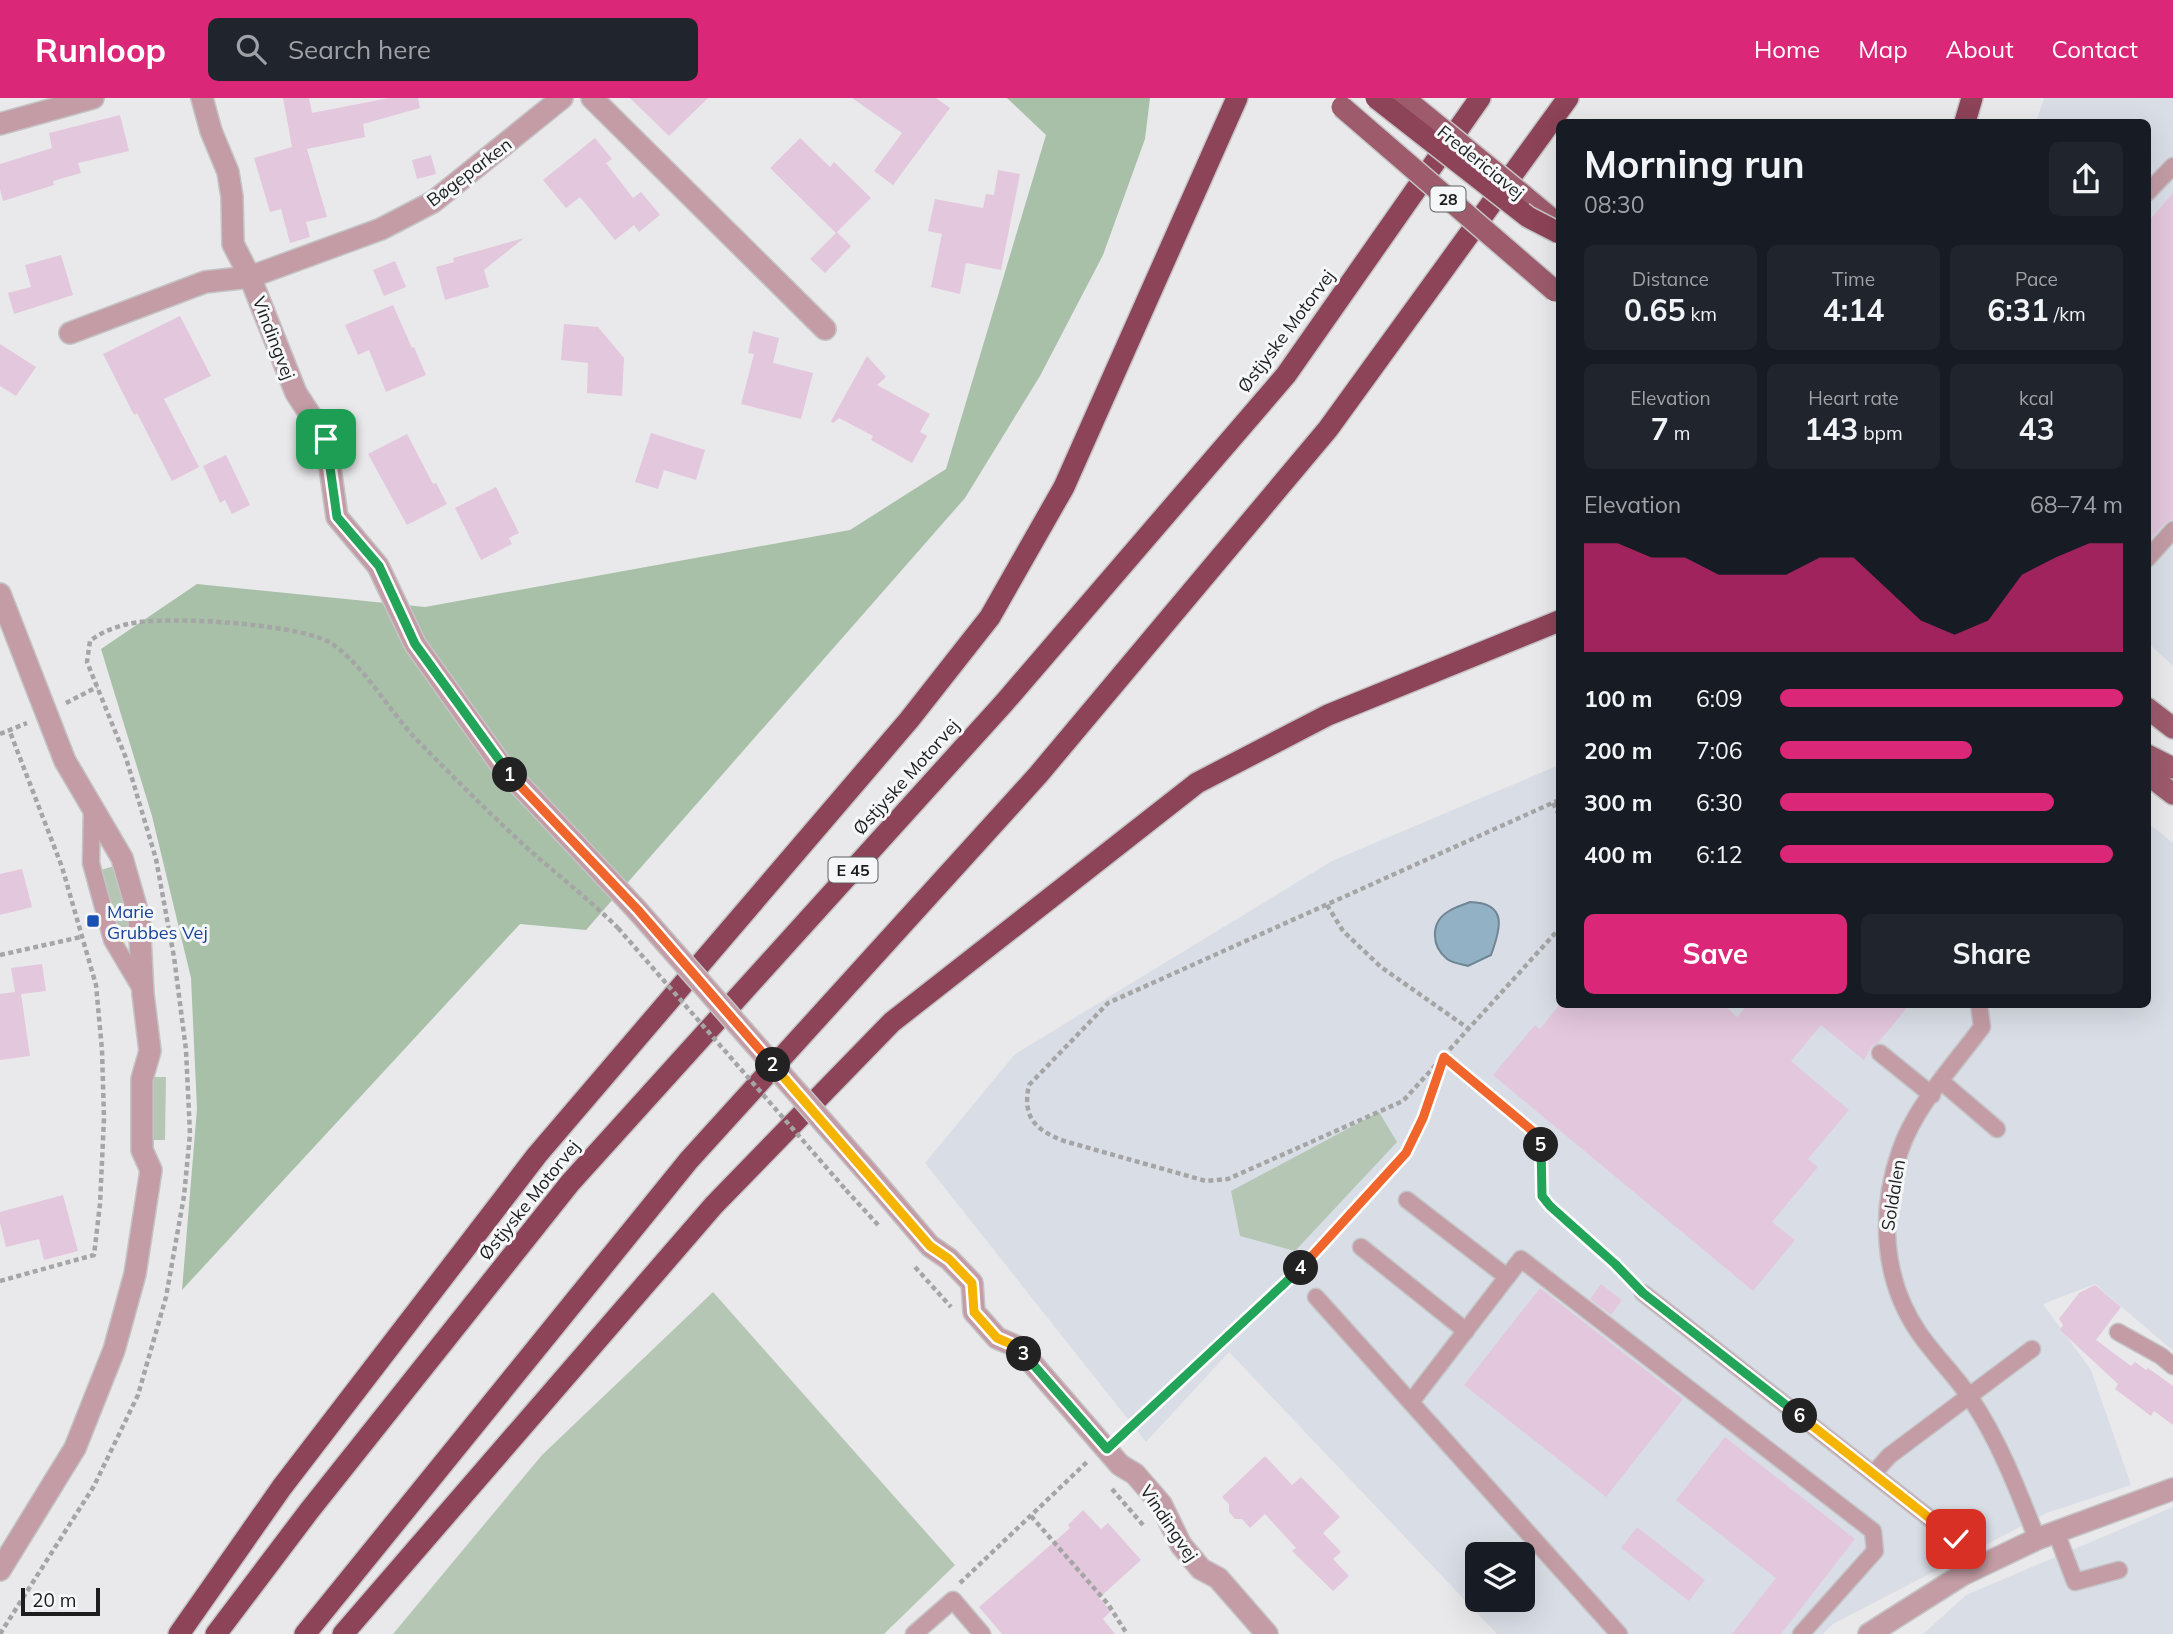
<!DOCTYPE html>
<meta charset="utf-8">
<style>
body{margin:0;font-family:Mulish,sans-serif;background:#20242c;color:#f1f3f6;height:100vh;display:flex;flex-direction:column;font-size:26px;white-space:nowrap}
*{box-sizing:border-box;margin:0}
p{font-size:23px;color:#9ea1a6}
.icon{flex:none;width:38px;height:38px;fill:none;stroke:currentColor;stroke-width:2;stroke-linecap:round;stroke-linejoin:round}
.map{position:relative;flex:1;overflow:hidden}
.panel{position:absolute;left:1556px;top:21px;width:595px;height:889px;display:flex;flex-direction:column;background:#171b24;border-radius:10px;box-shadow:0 7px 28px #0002}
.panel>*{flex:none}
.tools{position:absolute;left:1465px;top:1444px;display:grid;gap:14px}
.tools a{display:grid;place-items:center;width:70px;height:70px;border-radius:10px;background:#171b24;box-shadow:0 7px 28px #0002;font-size:35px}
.scale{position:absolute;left:21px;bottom:18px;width:79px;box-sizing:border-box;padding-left:7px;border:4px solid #1d1d1e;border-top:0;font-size:19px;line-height:24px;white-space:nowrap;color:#1d1d1e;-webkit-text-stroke:5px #f6f7f8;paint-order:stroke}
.pin{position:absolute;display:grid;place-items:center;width:60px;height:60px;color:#fff;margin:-30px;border-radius:14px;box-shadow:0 4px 10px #0006}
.km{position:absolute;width:35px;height:35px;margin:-18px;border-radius:50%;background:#222;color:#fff;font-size:19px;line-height:35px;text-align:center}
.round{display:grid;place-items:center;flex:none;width:74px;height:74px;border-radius:10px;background:#20242c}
.overview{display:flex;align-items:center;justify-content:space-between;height:119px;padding:0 28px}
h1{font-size:38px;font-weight:700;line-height:52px}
.stats{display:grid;grid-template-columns:repeat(3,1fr);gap:10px;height:119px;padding:7px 28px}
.stats div{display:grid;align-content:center;border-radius:10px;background:#20242c;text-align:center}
.stats b{font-size:30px;font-weight:700}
.stats small{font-size:19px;font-weight:400}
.stats p{font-size:19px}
.chart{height:196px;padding:14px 28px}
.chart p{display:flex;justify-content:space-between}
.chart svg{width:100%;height:126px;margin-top:7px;fill:#db2777;opacity:.7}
.action{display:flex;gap:14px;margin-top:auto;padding:14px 28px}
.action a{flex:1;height:80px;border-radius:10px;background:#db2777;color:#fff;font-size:28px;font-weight:700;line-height:80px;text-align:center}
.action a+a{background:#20242c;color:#f1f3f6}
ul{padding:0 28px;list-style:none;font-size:23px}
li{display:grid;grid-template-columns:112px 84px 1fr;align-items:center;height:52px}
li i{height:18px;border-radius:9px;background:#db2777}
header{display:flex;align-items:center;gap:42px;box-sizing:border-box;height:98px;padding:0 35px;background:#db2777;color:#fff}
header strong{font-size:33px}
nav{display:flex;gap:38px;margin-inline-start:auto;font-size:24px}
.search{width:490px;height:63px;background:#20242c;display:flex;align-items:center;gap:18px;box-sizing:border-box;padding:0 24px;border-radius:10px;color:#9ea1a6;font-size:26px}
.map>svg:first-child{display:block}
.built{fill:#d9dee6;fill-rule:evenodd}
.green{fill:#b5c7b4}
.forest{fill:#a8c0a8}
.water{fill:#93b1c5;stroke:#708593;stroke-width:2}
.building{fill:#e3c7dd}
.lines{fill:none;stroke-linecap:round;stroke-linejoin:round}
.service-casing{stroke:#c4c4c6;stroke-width:19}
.minor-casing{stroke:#c4c4c6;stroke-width:24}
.tertiary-casing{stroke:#c4c4c6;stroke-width:24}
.primary-casing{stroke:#c4c4c6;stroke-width:24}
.motorway-casing{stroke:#c4c4c6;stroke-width:24}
.path{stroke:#a5a5a6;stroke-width:4.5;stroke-dasharray:5 3.5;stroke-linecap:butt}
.service{stroke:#c39ca5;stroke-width:16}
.minor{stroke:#c39ca5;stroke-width:21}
.tertiary{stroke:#c39ca5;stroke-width:21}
.primary{stroke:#9d5b6c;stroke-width:21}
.motorway{stroke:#8d4358;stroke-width:21}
.minor-bridge-casing{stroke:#c4c4c6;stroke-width:24;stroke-linecap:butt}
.primary-bridge-casing{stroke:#c4c4c6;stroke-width:24;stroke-linecap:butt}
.motorway-bridge-casing{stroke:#c4c4c6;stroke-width:24;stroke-linecap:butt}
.path-bridge{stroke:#a5a5a6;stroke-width:4.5;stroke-dasharray:5 3.5;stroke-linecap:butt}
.minor-bridge{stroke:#c39ca5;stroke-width:21}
.primary-bridge{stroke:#9d5b6c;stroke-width:21}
.motorway-bridge{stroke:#8d4358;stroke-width:21}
.split-1-casing{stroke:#fff;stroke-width:14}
.split-2-casing{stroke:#fff;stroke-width:14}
.split-3-casing{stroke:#fff;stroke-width:14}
.split-4-casing{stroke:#fff;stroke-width:14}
.split-5-casing{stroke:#fff;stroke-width:14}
.split-6-casing{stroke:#fff;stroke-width:14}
.split-7-casing{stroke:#fff;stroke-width:14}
.split-1{stroke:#22a559;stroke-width:9}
.split-2{stroke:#f0652b;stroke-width:9}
.split-3{stroke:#f5b400;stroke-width:9}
.split-4{stroke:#22a559;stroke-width:9}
.split-5{stroke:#f0652b;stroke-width:9}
.split-6{stroke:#22a559;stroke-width:9}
.split-7{stroke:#f5b400;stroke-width:9}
.transit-dot{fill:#1a4fb4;stroke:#f6f7f8;stroke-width:2.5}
.labels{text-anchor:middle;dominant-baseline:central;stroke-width:6;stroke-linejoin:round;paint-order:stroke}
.shield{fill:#f6f7f8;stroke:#5e5e5f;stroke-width:2}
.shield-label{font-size:16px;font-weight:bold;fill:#1d1d1e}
.street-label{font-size:18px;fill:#1d1d1e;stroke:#f6f7f8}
.transit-label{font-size:18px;fill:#164399;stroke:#f6f7f8;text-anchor:start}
</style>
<header>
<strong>Runloop</strong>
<div class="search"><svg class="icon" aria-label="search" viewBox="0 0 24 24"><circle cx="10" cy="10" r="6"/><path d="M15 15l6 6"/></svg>Search here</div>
<nav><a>Home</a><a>Map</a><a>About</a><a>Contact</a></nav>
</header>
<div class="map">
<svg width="2173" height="1536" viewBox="0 0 2173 1536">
<rect width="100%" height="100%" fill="#e9e9eb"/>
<g class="built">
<polygon points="2044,0 2173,0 2173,568 2147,544 2147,24 2036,24"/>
<path d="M1559,667V906H2147V724L2173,745V1253L2095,1186L2043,1206L2091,1272L2131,1387L2047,1415L1833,1526L1823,1536H1497L1229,1254L1146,1344L925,1065L1015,956L1332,763ZM1477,1456H1522V1502H1477Z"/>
<polygon points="2173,1409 2173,1536 1923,1536 1966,1497"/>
</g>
<g class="green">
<polygon points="114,768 132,827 119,831 101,772"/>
<polygon points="151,979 166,979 165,1042 149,1042"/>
<polygon points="1379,1014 1397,1044 1295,1153 1240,1138 1231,1093"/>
<polygon points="713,1194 955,1467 884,1536 393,1536 542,1357"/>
</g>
<polygon class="forest" points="1007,0 1150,0 1145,41 1103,157 1040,278 965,400 586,832 520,826 182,1192 197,1011 191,880 152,718 101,551 197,486 425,509 850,432 946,371 1046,37"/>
<path class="water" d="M1470,804C1508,805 1501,830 1491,857L1468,868C1461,866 1452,865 1447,861C1431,848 1430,824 1449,813C1455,809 1463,807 1470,804Z"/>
<g class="building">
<polygon points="283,0 309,0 312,15 389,0 418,0 420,10 363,26 365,39 307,51 327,119 306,124 310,139 290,145 281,111 270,114 254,60 292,49"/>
<polygon points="630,0 708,0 669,38"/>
<polygon points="852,0 936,0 950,10 893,87 874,73 902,35"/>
<polygon points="120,17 129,53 78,65 81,75 53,83 54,87 3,103 0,91 0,66 52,50 49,35"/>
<polygon points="595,40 612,61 606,65 633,100 641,94 660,117 639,134 634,127 615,142 580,99 566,110 543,82"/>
<polygon points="800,40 830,69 834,64 871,100 837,134 851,148 825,175 810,161 836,135 770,70"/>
<polygon points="431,57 436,76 417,81 412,62"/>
<polygon points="998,72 1020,76 1001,172 966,165 960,196 931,189 942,136 928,133 935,101 983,110 986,96 994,97"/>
<polygon points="2173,95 2173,421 2165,425 2147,445 2147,125"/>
<polygon points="524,140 484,172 489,189 445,202 436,169 454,164 453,160"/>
<polygon points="61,157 73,197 14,216 8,195 31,189 25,167"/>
<polygon points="395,163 406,189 384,198 373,172"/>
<polygon points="393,207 412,250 414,249 426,277 386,294 369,252 358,257 345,227"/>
<polygon points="180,218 211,278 164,301 199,369 172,383 137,315 134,317 103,256"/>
<polygon points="564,226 598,229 624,260 622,298 587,295 588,265 561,262"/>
<polygon points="753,233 779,240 773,265 813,275 801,321 741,306 754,256 748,255"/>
<polygon points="0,246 36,269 16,298 0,288"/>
<polygon points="867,258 886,279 877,287 930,316 920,334 927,338 912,365 871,342 873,338 839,320 833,325 831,323"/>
<polygon points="651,335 705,352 696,382 664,372 658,391 635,384"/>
<polygon points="407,336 433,386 436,385 447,406 407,427 368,356"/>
<polygon points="226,357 250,407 232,416 225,402 220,405 203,368"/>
<polygon points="496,389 519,435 509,440 512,446 481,462 455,410"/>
<polygon points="22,771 32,809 0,817 0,776"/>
<polygon points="42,866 46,893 21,896 30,958 0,962 0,896 15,894 11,870"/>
<polygon points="1560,906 1723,906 1737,919 1748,906 1910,906 1878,945 1872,948 1864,962 1821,927 1791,963 1849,1012 1808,1061 1818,1069 1772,1124 1795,1142 1753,1193 1493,977 1535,927 1540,931"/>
<polygon points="63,1097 78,1153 44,1162 39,1141 6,1149 0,1125 0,1114"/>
<polygon points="1601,1186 1622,1202 1611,1217 1590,1201"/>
<polygon points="2095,1187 2121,1209 2096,1242 2131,1268 2135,1264 2146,1272 2148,1270 2173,1288 2173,1327 2154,1313 2151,1318 2115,1291 2118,1286 2060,1232 2063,1227 2059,1221 2079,1195"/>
<polygon points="1540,1190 1683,1301 1606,1399 1464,1287"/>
<polygon points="1725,1339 1855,1441 1781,1536 1732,1536 1776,1480 1676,1402"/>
<polygon points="1265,1358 1292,1387 1301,1379 1340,1419 1323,1435 1341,1454 1333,1461 1349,1478 1333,1493 1292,1453 1296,1450 1265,1416 1250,1430 1242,1421 1235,1421 1229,1414 1229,1406 1222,1399"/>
<polygon points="1083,1412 1101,1431 1108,1425 1141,1462 1099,1500 1111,1513 1103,1521 1115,1536 1002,1536 979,1509 1070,1430 1068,1427"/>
<polygon points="1637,1429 1705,1482 1689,1503 1621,1450"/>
</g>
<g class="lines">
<g class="service-casing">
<g id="service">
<polyline points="2147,95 2173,68"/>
<polyline points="2147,461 2173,432"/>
<polyline points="92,708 91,765 112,842 141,891"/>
<path d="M1979,906L1982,929C1954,967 1915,1008 1900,1053C1879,1114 1882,1181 1919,1235C1934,1257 1954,1276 1969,1298C1999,1342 2018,1392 2037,1441"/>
<polyline points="1880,955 1932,997"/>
<polyline points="1942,984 1997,1031"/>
<polyline points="1407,1102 1507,1179 1411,1304"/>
<polyline points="1361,1149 1466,1233"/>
<polyline points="1507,1179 1521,1161 1873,1433 1875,1453 1801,1536"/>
<polyline points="1643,1195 1956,1441"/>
<polyline points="1316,1199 1619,1536"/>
<polyline points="2118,1234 2161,1258 2173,1268"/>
<polyline points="1874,1375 1889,1358 2032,1251"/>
<polyline points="2056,1434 2075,1484 2119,1472"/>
<polyline points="914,1536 953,1502 982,1536"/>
</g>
</g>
<g class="minor-casing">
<g id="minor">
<polyline points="202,0 211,33 228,74 232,99 233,146 250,179 296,295 326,341 337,419 378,468 415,546 502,668 637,812"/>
<polyline points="592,0 825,231"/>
<polyline points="0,26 93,0"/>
<polyline points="70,235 205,184 250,179 381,131 433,104 562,0"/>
<polyline points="867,1074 930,1148 949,1161 972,1185 974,1214 997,1240 1018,1249 1120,1367 1135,1376 1161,1406 1181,1447 1201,1471 1218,1480 1267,1536"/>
<polyline points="1869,1536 1962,1477 2037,1441 2173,1391"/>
</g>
</g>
<g class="tertiary-casing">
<polyline id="tertiary" points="0,496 65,663 122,760 139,819 143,896 150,953 142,981 142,1052 151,1072 135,1176 114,1252 75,1350 0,1472"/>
</g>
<g class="primary-casing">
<g id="primary">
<polyline points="1523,97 1559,127"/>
<polyline points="2147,610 2173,630"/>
<polyline points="2147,657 2173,670"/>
<polyline points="2147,676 2173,696"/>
</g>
</g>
<g class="motorway-casing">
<g id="motorway">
<polyline points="1965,24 1972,0"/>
<polyline points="179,1536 282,1389 537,1057 909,622 990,519 1064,389 1237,0"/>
<polyline points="216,1536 309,1413 570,1085 1004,605 1286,277 1480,0"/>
<polyline points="305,1536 689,1062 1038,677 1328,331 1568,0"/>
<polyline points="343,1536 714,1107 892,924 1197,685 1328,617 1559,523"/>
</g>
</g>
<g class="path">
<polyline points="66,605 97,589"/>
<polyline points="0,636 27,625"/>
<path d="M1559,702L1108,905L1029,987C1022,1019 1035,1032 1064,1043L1206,1083L1228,1081L1403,1003L1559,831"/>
<polyline points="1553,705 1559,717"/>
<polyline points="1327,807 1343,833 1381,869 1469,931"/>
<polyline points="0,857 81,839"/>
<polyline points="1443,959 1535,1035 1541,1046 1542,1098 1557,1116 1629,1180"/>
<polyline points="846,1092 879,1128"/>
<polyline points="915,1169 951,1209"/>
<polyline points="0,1183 94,1157 100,1106 104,1020 102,952 96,887 62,769 10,634"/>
<polyline points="1122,1337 1293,1179 1406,1055 1423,1019 1442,963"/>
<polyline points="1112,1391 1143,1427"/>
<polyline points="1031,1418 1108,1506 1127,1536"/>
<polyline points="960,1485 1088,1363"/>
<path d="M0,1536L94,1388L138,1297L166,1199L184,1098L190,1036L186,952L174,859L156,761L126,660L87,564L90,543C101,534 115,529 128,526C166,517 294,526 327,543C359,560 390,614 416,641C452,678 488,714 526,749C556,776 589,801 618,830"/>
</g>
<use href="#service" class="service"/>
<use href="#minor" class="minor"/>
<use href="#tertiary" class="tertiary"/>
<use href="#primary" class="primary"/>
<use href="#motorway" class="motorway"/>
<g class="minor-bridge-casing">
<polyline id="minor-bridge" points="637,812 867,1074"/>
</g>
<g class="primary-bridge-casing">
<g id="primary-bridge">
<polyline points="1404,0 1523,97"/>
<polyline points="1342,9 1555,193"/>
</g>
</g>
<g class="motorway-bridge-casing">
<polyline id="motorway-bridge" points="1376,0 1528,119 1559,135"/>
</g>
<polyline class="path-bridge" points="618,830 846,1092"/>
<use href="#minor-bridge" class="minor-bridge"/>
<use href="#primary-bridge" class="primary-bridge"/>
<use href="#motorway-bridge" class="motorway-bridge"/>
</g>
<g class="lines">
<g class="split-1-casing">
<polyline id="split-1" points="326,341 337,419 379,468 415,546 510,677"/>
</g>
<g class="split-2-casing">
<polyline id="split-2" points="510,677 638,812 773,967"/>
</g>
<g class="split-3-casing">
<polyline id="split-3" points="773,967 930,1148 949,1161 972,1185 974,1214 997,1240 1018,1249 1024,1256"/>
</g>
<g class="split-4-casing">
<polyline id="split-4" points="1024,1256 1107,1351 1301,1170"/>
</g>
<g class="split-5-casing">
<polyline id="split-5" points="1301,1170 1406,1055 1423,1020 1444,959 1535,1035 1541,1047"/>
</g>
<g class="split-6-casing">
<polyline id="split-6" points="1541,1047 1542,1098 1550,1108 1615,1166 1643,1195 1800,1318"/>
</g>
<g class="split-7-casing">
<polyline id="split-7" points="1800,1318 1956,1441"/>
</g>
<use href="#split-1" class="split-1"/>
<use href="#split-2" class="split-2"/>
<use href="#split-3" class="split-3"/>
<use href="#split-4" class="split-4"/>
<use href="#split-5" class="split-5"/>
<use href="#split-6" class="split-6"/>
<use href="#split-7" class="split-7"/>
</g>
<rect class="transit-dot" x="86" y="816" width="14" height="14" rx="3.5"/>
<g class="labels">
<g class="shield">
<rect x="1430.5" y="88.5" width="35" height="25" rx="5"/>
<rect x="828.5" y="759.5" width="49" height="25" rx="5"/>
</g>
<g class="shield-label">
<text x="1448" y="101">28</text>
<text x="853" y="772">E 45</text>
</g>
<g class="street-label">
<text transform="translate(1481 64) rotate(39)">Fredericiavej</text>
<text transform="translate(469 74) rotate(-37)">Bøgeparken</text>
<text transform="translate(1286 233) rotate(-53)">Østjyske Motorvej</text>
<text transform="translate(274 240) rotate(69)">Vindingvej</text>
<text transform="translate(906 679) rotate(-48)">Østjyske Motorvej</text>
<text transform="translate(1893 1097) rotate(-81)">Soldalen</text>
<text transform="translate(529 1102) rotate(-51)">Østjyske Motorvej</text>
<text transform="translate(1169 1425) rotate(56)">Vindingvej</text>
</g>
<g class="transit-label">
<text x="107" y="813">Marie<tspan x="107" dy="21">Grubbes Vej</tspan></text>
</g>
</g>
</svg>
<div class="tools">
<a><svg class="icon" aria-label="layers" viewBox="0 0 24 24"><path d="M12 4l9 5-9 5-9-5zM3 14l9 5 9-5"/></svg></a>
</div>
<div class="scale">20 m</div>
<div class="pin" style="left:326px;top:341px;background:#1e9e55"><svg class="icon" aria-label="arrive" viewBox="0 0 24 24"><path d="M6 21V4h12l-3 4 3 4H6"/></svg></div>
<div class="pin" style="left:1956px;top:1441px;background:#d93025"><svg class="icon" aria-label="check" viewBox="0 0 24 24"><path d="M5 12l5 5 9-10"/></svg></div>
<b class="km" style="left:510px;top:677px">1</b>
<b class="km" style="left:773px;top:967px">2</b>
<b class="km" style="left:1024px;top:1256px">3</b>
<b class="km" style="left:1301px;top:1170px">4</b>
<b class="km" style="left:1541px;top:1047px">5</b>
<b class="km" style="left:1800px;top:1318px">6</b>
<section class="panel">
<div class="overview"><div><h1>Morning run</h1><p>08:30</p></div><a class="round"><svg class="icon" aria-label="share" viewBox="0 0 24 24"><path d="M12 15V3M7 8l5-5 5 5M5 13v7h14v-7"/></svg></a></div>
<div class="stats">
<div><p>Distance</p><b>0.65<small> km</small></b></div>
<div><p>Time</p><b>4:14</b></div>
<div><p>Pace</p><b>6:31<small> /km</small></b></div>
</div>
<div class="stats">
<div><p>Elevation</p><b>7<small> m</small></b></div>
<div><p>Heart rate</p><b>143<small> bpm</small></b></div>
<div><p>kcal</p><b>43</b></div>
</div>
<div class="chart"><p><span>Elevation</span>68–74 m</p>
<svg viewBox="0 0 160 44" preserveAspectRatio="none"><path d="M0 44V6L10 6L20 11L30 11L40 17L50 17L60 17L70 11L80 11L90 22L100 33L110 38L120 33L130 17L140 11L150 6L160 6V44z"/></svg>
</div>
<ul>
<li><b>100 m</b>6:09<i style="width:100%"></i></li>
<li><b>200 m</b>7:06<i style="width:56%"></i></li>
<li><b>300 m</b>6:30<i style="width:80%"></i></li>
<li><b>400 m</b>6:12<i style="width:97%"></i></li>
</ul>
<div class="action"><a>Save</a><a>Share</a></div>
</section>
</div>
